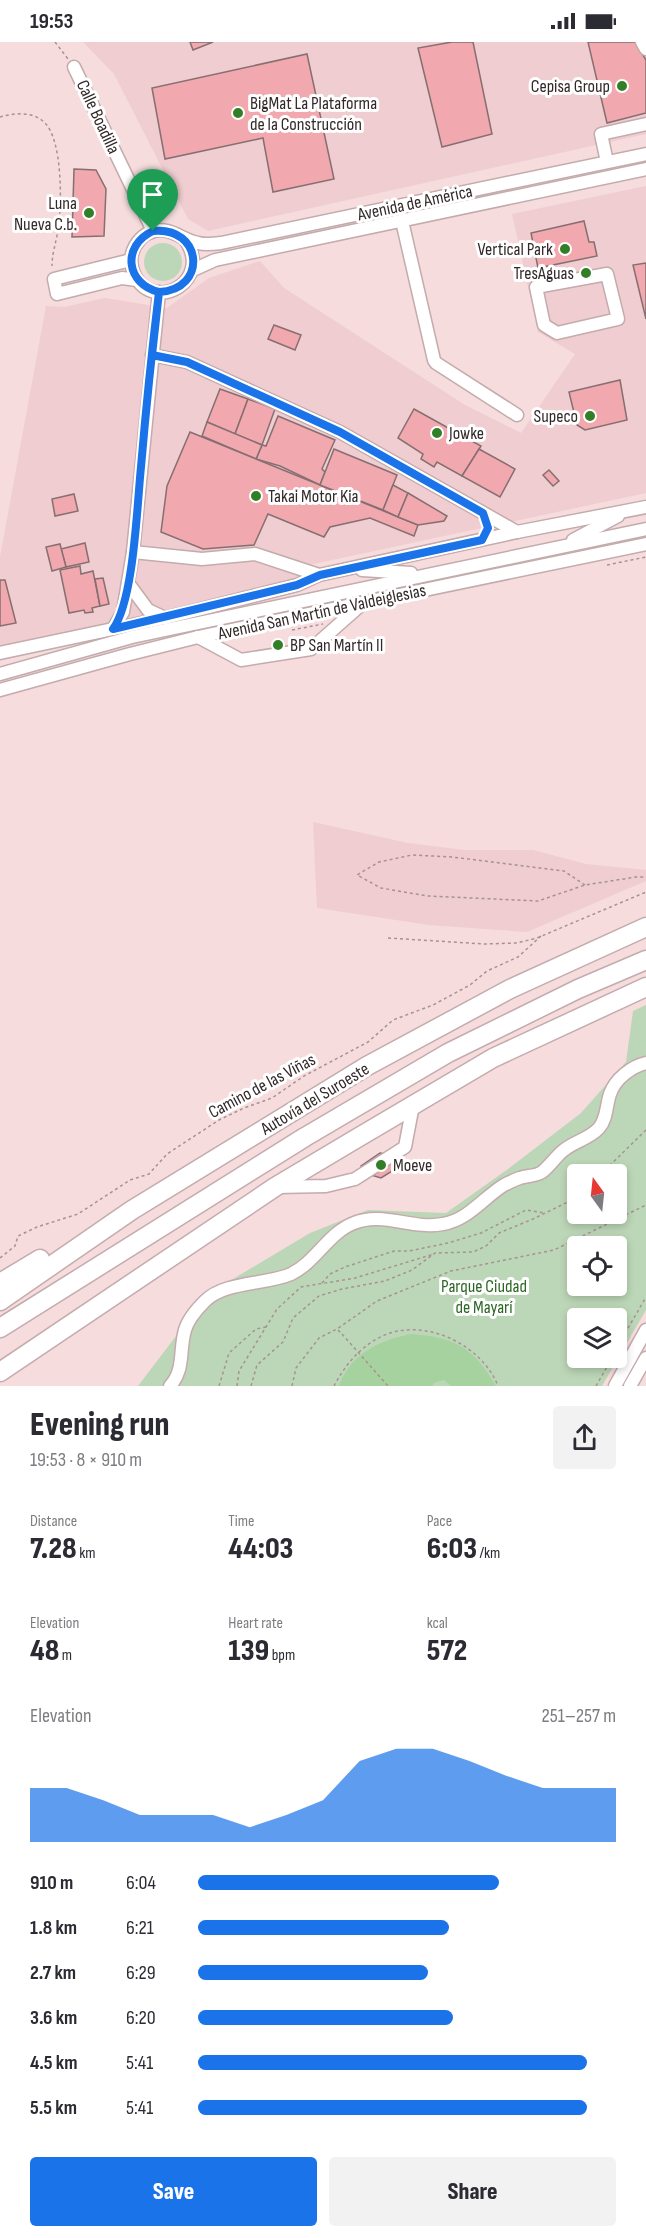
<!DOCTYPE html>
<meta charset="utf-8">
<style>
body{margin:0;font-family:"Sofia Sans Condensed",sans-serif;background:#f2f2f3;color:#2b2b33;height:100vh;display:flex;flex-direction:column;font-size:22px;white-space:nowrap}
*{box-sizing:border-box;margin:0}
p{font-size:20px;color:#7c7c81}
.icon{flex:none;width:33px;height:33px;fill:none;stroke:currentColor;stroke-width:2;stroke-linecap:round;stroke-linejoin:round}
.map{position:relative;height:1344px;overflow:hidden}
.drawer{display:flex;flex-direction:column;background:#fff;flex:1}
.drawer>*{flex:none}
.needle{width:39px;rotate:345deg}
.buttons{position:absolute;left:567px;top:1122px;display:grid;gap:12px}
.buttons a{display:grid;place-items:center;width:60px;height:60px;border-radius:6px;background:#fff;box-shadow:0 3px 9px #0003;font-size:30px}
.pin{position:absolute;display:grid;place-items:center;width:51px;height:51px;color:#fff;margin:-62px -26px;border-radius:50% 50% 50% 0;rotate:-45deg;box-shadow:0 0 6px #0007}
.pin .icon{rotate:45deg}
.round{display:grid;place-items:center;flex:none;width:63px;height:63px;border-radius:6px;background:#f2f2f3}
.summary{display:flex;align-items:center;justify-content:space-between;height:102px;padding:0 30px}
h1{font-size:33px;font-weight:800;line-height:45px}
.metrics{display:grid;grid-template-columns:repeat(3,1fr);gap:9px;height:102px;padding:6px 30px}
.metrics div{display:grid;align-content:center}
.metrics b{font-size:30px;font-weight:800}
.metrics small{font-size:16px;font-weight:400}
.metrics p{font-size:16px}
.chart{height:168px;padding:12px 30px}
.chart p{display:flex;justify-content:space-between}
.chart svg{width:100%;height:108px;margin-top:6px;fill:#1a73e8;opacity:.7}
.action{display:flex;gap:12px;margin-top:auto;padding:12px 30px}
.action a{flex:1;height:69px;border-radius:6px;background:#1a73e8;color:#fff;font-size:24px;font-weight:800;line-height:69px;text-align:center}
.action a+a{background:#f2f2f3;color:#2b2b33}
ul{padding:0 30px;list-style:none;font-size:20px}
li{display:grid;grid-template-columns:96px 72px 1fr;align-items:center;height:45px}
li i{height:15px;border-radius:8px;background:#1a73e8}
.status{display:flex;justify-content:space-between;align-items:center;height:42px;padding:0 30px;background:#fff;direction:ltr}
.status svg{height:16px;fill:currentColor}
.map>svg:first-child{display:block}
.built{fill:#efcdd0}
.green{fill:#bcd7b7;fill-rule:evenodd}
.water{fill:#a5d29e}
.building{fill:#f1a8ae;stroke:#866f71;stroke-width:1.5}
.lines{fill:none;stroke-linecap:round;stroke-linejoin:round}
.minor-casing{stroke:#c4abad;stroke-width:15}
.highway-casing{stroke:#c4abad;stroke-width:21}
.path{stroke:#a69293;stroke-width:1.5;stroke-dasharray:3 3;stroke-linecap:butt}
.minor{stroke:#fff;stroke-width:12}
.highway{stroke:#fff;stroke-width:18}
.path-bridge{stroke:#a69293;stroke-width:1.5;stroke-dasharray:3 3;stroke-linecap:butt}
.route-casing{stroke:#fff;stroke-width:12}
.route{stroke:#1a73e8;stroke-width:8}
.poi-dot{fill:#327f28;stroke:#fff;stroke-width:2}
.labels{text-anchor:middle;dominant-baseline:central;stroke-width:6;stroke-linejoin:round;paint-order:stroke}
.poi-label{font-size:18px;fill:#33292a;stroke:#fff;text-anchor:end}
.street-label{font-size:18px;fill:#33292a;stroke:#fff}
.park-label{font-size:18px;fill:#2d6725;stroke:#fff}
</style>
<div class="status"><b>19:53</b><svg viewBox="0 0 49 12"><path d="M0 12V9h3v3zM5 12V6h3v6zM10 12V3h3v9zM15 12V0h3v12zM26 1h20v11H26zM47 4h2v5h-2z"/></svg></div>
<div class="map">
<svg width="646" height="1344" viewBox="0 0 646 1344">
<rect width="100%" height="100%" fill="#f6dcdd"/>
<g class="built">
<polygon points="83,0 646,0 646,92 208,189 188,177 114,32"/>
<polygon points="646,144 646,451 304,524 300,535 245,553 0,606 0,515 46,264 64,265 105,256 167,266 209,236 260,219 284,246 465,363 521,391 575,312 538,290 512,172"/>
<polygon points="313,780 408,801 464,808 533,808 586,822 646,828 646,839 527,890 429,883 317,866"/>
</g>
<g class="green">
<circle cx="163" cy="220" r="19"/>
<path d="M646,963V1268L602,1344H138L208,1252L310,1191L368,1168L446,1171L508,1127L581,1071L626,1020L633,969ZM578,1132H616V1172H578ZM578,1204H616V1244H578ZM578,1276H616V1316H578Z"/>
</g>
<path class="water" d="M410,1292C455,1295 473,1305 496,1344H451L444,1338L434,1341L432,1344H339C351,1311 379,1299 410,1292Z"/>
<g class="building">
<polygon points="190,0 213,0 193,8"/>
<polygon points="452,0 473,0 492,92 442,105 418,6"/>
<polygon points="588,0 635,0 646,18 646,71 607,81"/>
<polygon points="307,12 334,137 273,150 263,96 165,117 152,46"/>
<polygon points="74,127 96,128 106,147 104,194 72,195"/>
<polygon points="584,179 589,200 594,200 597,214 538,226 531,191"/>
<polygon points="646,221 646,277 633,223"/>
<polygon points="274,283 301,293 295,308 268,297"/>
<polygon points="620,338 627,378 585,388 577,383 569,350"/>
<polygon points="220,347 248,357 235,392 207,380"/>
<polygon points="248,357 275,367 262,403 235,392"/>
<polygon points="414,367 481,404 462,434 437,420 434,425 421,417 423,412 398,396"/>
<polygon points="278,374 335,398 322,427 325,430 320,443 280,424 256,417 262,403 266,404"/>
<polygon points="207,380 262,403 256,417 202,394"/>
<polygon points="190,390 418,483 414,494 370,476 330,485 324,495 268,472 254,503 203,507 161,490 167,444"/>
<polygon points="334,407 397,433 383,468 320,443"/>
<polygon points="479,407 515,427 500,455 462,434"/>
<polygon points="549,428 559,439 553,444 543,433"/>
<polygon points="393,443 408,451 398,475 383,468"/>
<polygon points="408,451 447,474 444,479 418,483 398,475"/>
<polygon points="74,452 78,469 55,474 52,457"/>
<polygon points="85,501 89,520 66,525 61,507"/>
<polygon points="60,502 66,525 52,529 46,505"/>
<polygon points="80,524 81,532 93,529 100,564 92,566 93,570 85,571 84,568 69,571 60,528"/>
<polygon points="103,536 109,562 100,564 95,537"/>
<polygon points="0,538 5,538 16,581 0,584"/>
<polygon points="380,1111 398,1115 402,1123 381,1136 364,1131 361,1124"/>
</g>
<g class="lines">
<g class="minor-casing">
<g id="minor">
<polyline points="642,0 646,7"/>
<polyline points="74,25 153,189"/>
<polyline points="607,120 601,92 646,82"/>
<polyline points="402,179 434,318 436,321 517,373"/>
<path d="M184,196C215,238 155,272 135,234C132,227 130,219 132,212C135,201 143,192 154,189C171,185 182,198 198,201C205,203 214,202 221,201L646,112"/>
<polyline points="131,218 54,237 57,252 122,236 137,238"/>
<polyline points="193,228 215,218 646,127"/>
<polygon points="607,232 618,277 557,291 544,283 536,245"/>
<polyline points="152,313 187,320 340,390 517,490"/>
<polyline points="573,498 618,474"/>
<polyline points="133,510 202,517 255,512 319,533"/>
<polyline points="362,528 411,531"/>
<polyline points="128,541 148,568 165,576"/>
<polyline points="113,587 123,570 133,510 159,250"/>
<polyline points="198,595 241,618 311,607 362,562"/>
<polyline points="0,611 165,576 297,543 319,533 517,490 646,465"/>
<polyline points="0,632 132,595 646,487"/>
<polyline points="0,648 130,612 198,595 646,502"/>
<polyline points="276,1145 326,1144 355,1137 405,1105 413,1063"/>
<path d="M170,1344C185,1328 179,1308 185,1288C188,1277 197,1267 205,1259C225,1239 266,1243 291,1232C316,1220 328,1191 354,1181C383,1169 412,1188 443,1182C468,1178 483,1156 504,1143C509,1141 515,1137 520,1136C528,1133 534,1135 542,1130C550,1124 556,1114 564,1108C575,1099 589,1097 599,1086C607,1077 606,1064 610,1052C615,1037 632,1024 646,1021"/>
<polyline points="615,1344 646,1288"/>
<polyline points="630,1344 646,1316"/>
</g>
</g>
<g class="highway-casing">
<g id="highway">
<polyline points="0,1241 40,1217"/>
<polyline points="0,1259 132,1168 367,1024 510,947 646,885"/>
<polyline points="0,1286 305,1095 448,1011 578,947 646,918"/>
<polyline points="0,1330 275,1145 359,1095 493,1016 646,945"/>
</g>
</g>
<g class="path">
<polyline points="55,0 68,17"/>
<path d="M0,75C14,71 32,69 44,80C63,97 62,164 58,188C56,201 52,211 52,224"/>
<polyline points="607,523 646,515"/>
<polyline points="292,588 323,582"/>
<polyline points="585,843 564,829 452,815 412,813 379,820 357,833 381,846 428,854 538,859 585,843 636,835 646,835"/>
<polyline points="388,896 484,902 517,901 537,896 646,850"/>
<polyline points="601,1132 646,1088"/>
<polyline points="0,1216 15,1204 18,1194 37,1185 78,1172 130,1138 149,1132 167,1112 219,1078 244,1066 272,1056 304,1034 368,1000 393,978 433,963 470,943 487,929 518,915 541,894"/>
<polyline points="322,1241 330,1232 345,1225 394,1209 409,1209 448,1201 481,1191 526,1168 544,1171"/>
<polyline points="338,1288 342,1292"/>
<polyline points="616,1307 646,1255"/>
<polyline points="219,1344 229,1311 256,1287 266,1285"/>
<polyline points="237,1344 239,1329 277,1267 301,1245 355,1236 434,1212"/>
<polyline points="251,1344 257,1323 283,1300 293,1276 319,1254 342,1247 385,1239 412,1228 435,1211 473,1210 486,1204 499,1191 533,1177 578,1155"/>
<polyline points="292,1344 296,1326 319,1296 337,1287 377,1259 451,1229 554,1208 646,1163"/>
<path d="M334,1344C346,1321 364,1300 390,1291C431,1278 483,1305 498,1344"/>
<polyline points="596,1344 612,1316"/>
</g>
<use href="#minor" class="minor"/>
<use href="#highway" class="highway"/>
<polyline class="path-bridge" points="342,1292 388,1344"/>
</g>
<g class="lines">
<g class="route-casing">
<path id="route" d="M153,189C121,204 126,242 159,250C152,308 146,366 141,425C137,463 134,558 113,587L297,543L320,533L482,498L488,486L483,471L340,390L187,320L152,313L159,250C208,248 203,184 153,189"/>
</g>
<use href="#route" class="route"/>
</g>
<g class="poi-dot">
<circle cx="622" cy="44" r="6"/>
<circle cx="238" cy="71" r="6"/>
<circle cx="89" cy="171" r="6"/>
<circle cx="565" cy="207" r="6"/>
<circle cx="586" cy="231" r="6"/>
<circle cx="590" cy="374" r="6"/>
<circle cx="437" cy="391" r="6"/>
<circle cx="256" cy="454" r="6"/>
<circle cx="278" cy="603" r="6"/>
<circle cx="381" cy="1123" r="6"/>
</g>
<g class="labels">
<g class="poi-label">
<text x="610" y="44">Cepisa Group</text>
<text x="250" y="61" text-anchor="start">BigMat La Plataforma<tspan x="250" dy="21">de la Construcción</tspan></text>
<text x="77" y="161">Luna<tspan x="77" dy="21">Nueva C.b.</tspan></text>
<text x="553" y="207">Vertical Park</text>
<text x="574" y="231">TresAguas</text>
<text x="578" y="374">Supeco</text>
<text x="449" y="391" text-anchor="start">Jowke</text>
<text x="268" y="454" text-anchor="start">Takai Motor Kia</text>
<text x="290" y="603" text-anchor="start">BP San Martín II</text>
<text x="393" y="1123" text-anchor="start">Moeve</text>
</g>
<g class="street-label">
<text transform="translate(98 75) rotate(65)">Calle Boadilla</text>
<text transform="translate(415 161) rotate(-12)">Avenida de América</text>
<text transform="translate(322 570) rotate(-12)">Avenida San Martín de Valdeiglesias</text>
<text transform="translate(262 1044) rotate(-28)">Camino de las Viñas</text>
<text transform="translate(315 1057) rotate(-31)">Autovía del Suroeste</text>
</g>
<g class="park-label">
<text x="484" y="1244">Parque Ciudad<tspan x="484" dy="21">de Mayarí</tspan></text>
</g>
</g>
</svg>
<div class="buttons">
<a><svg class="needle" viewBox="-14 -14 28 28"><path d="M0-13l5 13h-10z" fill="#e53935"/><path d="M0 13l5-13h-10z" fill="#7c7c81"/></svg></a>
<a><svg class="icon" aria-label="locate" viewBox="0 0 24 24"><circle cx="12" cy="12" r="6"/><path d="M12 2v4M12 18v4M2 12h4M18 12h4"/></svg></a>
<a><svg class="icon" aria-label="layers" viewBox="0 0 24 24"><path d="M12 4l9 5-9 5-9-5zM3 14l9 5 9-5"/></svg></a>
</div>
<div class="pin" style="left:153px;top:189px;background:#1e9e55"><svg class="icon" aria-label="arrive" viewBox="0 0 24 24"><path d="M6 21V4h12l-3 4 3 4H6"/></svg></div>
</div>
<section class="drawer">
<div class="summary"><div><h1>Evening run</h1><p>19:53 · 8 × 910 m</p></div><a class="round"><svg class="icon" aria-label="share" viewBox="0 0 24 24"><path d="M12 15V3M7 8l5-5 5 5M5 13v7h14v-7"/></svg></a></div>
<div class="metrics">
<div><p>Distance</p><b>7.28<small> km</small></b></div>
<div><p>Time</p><b>44:03</b></div>
<div><p>Pace</p><b>6:03<small> /km</small></b></div>
</div>
<div class="metrics">
<div><p>Elevation</p><b>48<small> m</small></b></div>
<div><p>Heart rate</p><b>139<small> bpm</small></b></div>
<div><p>kcal</p><b>572</b></div>
</div>
<div class="chart"><p><span>Elevation</span>251–257 m</p>
<svg viewBox="0 0 160 44" preserveAspectRatio="none"><path d="M0 44V22L10 22L20 27L30 33L40 33L50 33L60 38L70 33L80 27L90 11L100 6L110 6L120 11L130 17L140 22L150 22L160 22V44z"/></svg>
</div>
<ul>
<li><b>910 m</b>6:04<i style="width:72%"></i></li>
<li><b>1.8 km</b>6:21<i style="width:60%"></i></li>
<li><b>2.7 km</b>6:29<i style="width:55%"></i></li>
<li><b>3.6 km</b>6:20<i style="width:61%"></i></li>
<li><b>4.5 km</b>5:41<i style="width:93%"></i></li>
<li><b>5.5 km</b>5:41<i style="width:93%"></i></li>
</ul>
<div class="action"><a>Save</a><a>Share</a></div>
</section>
